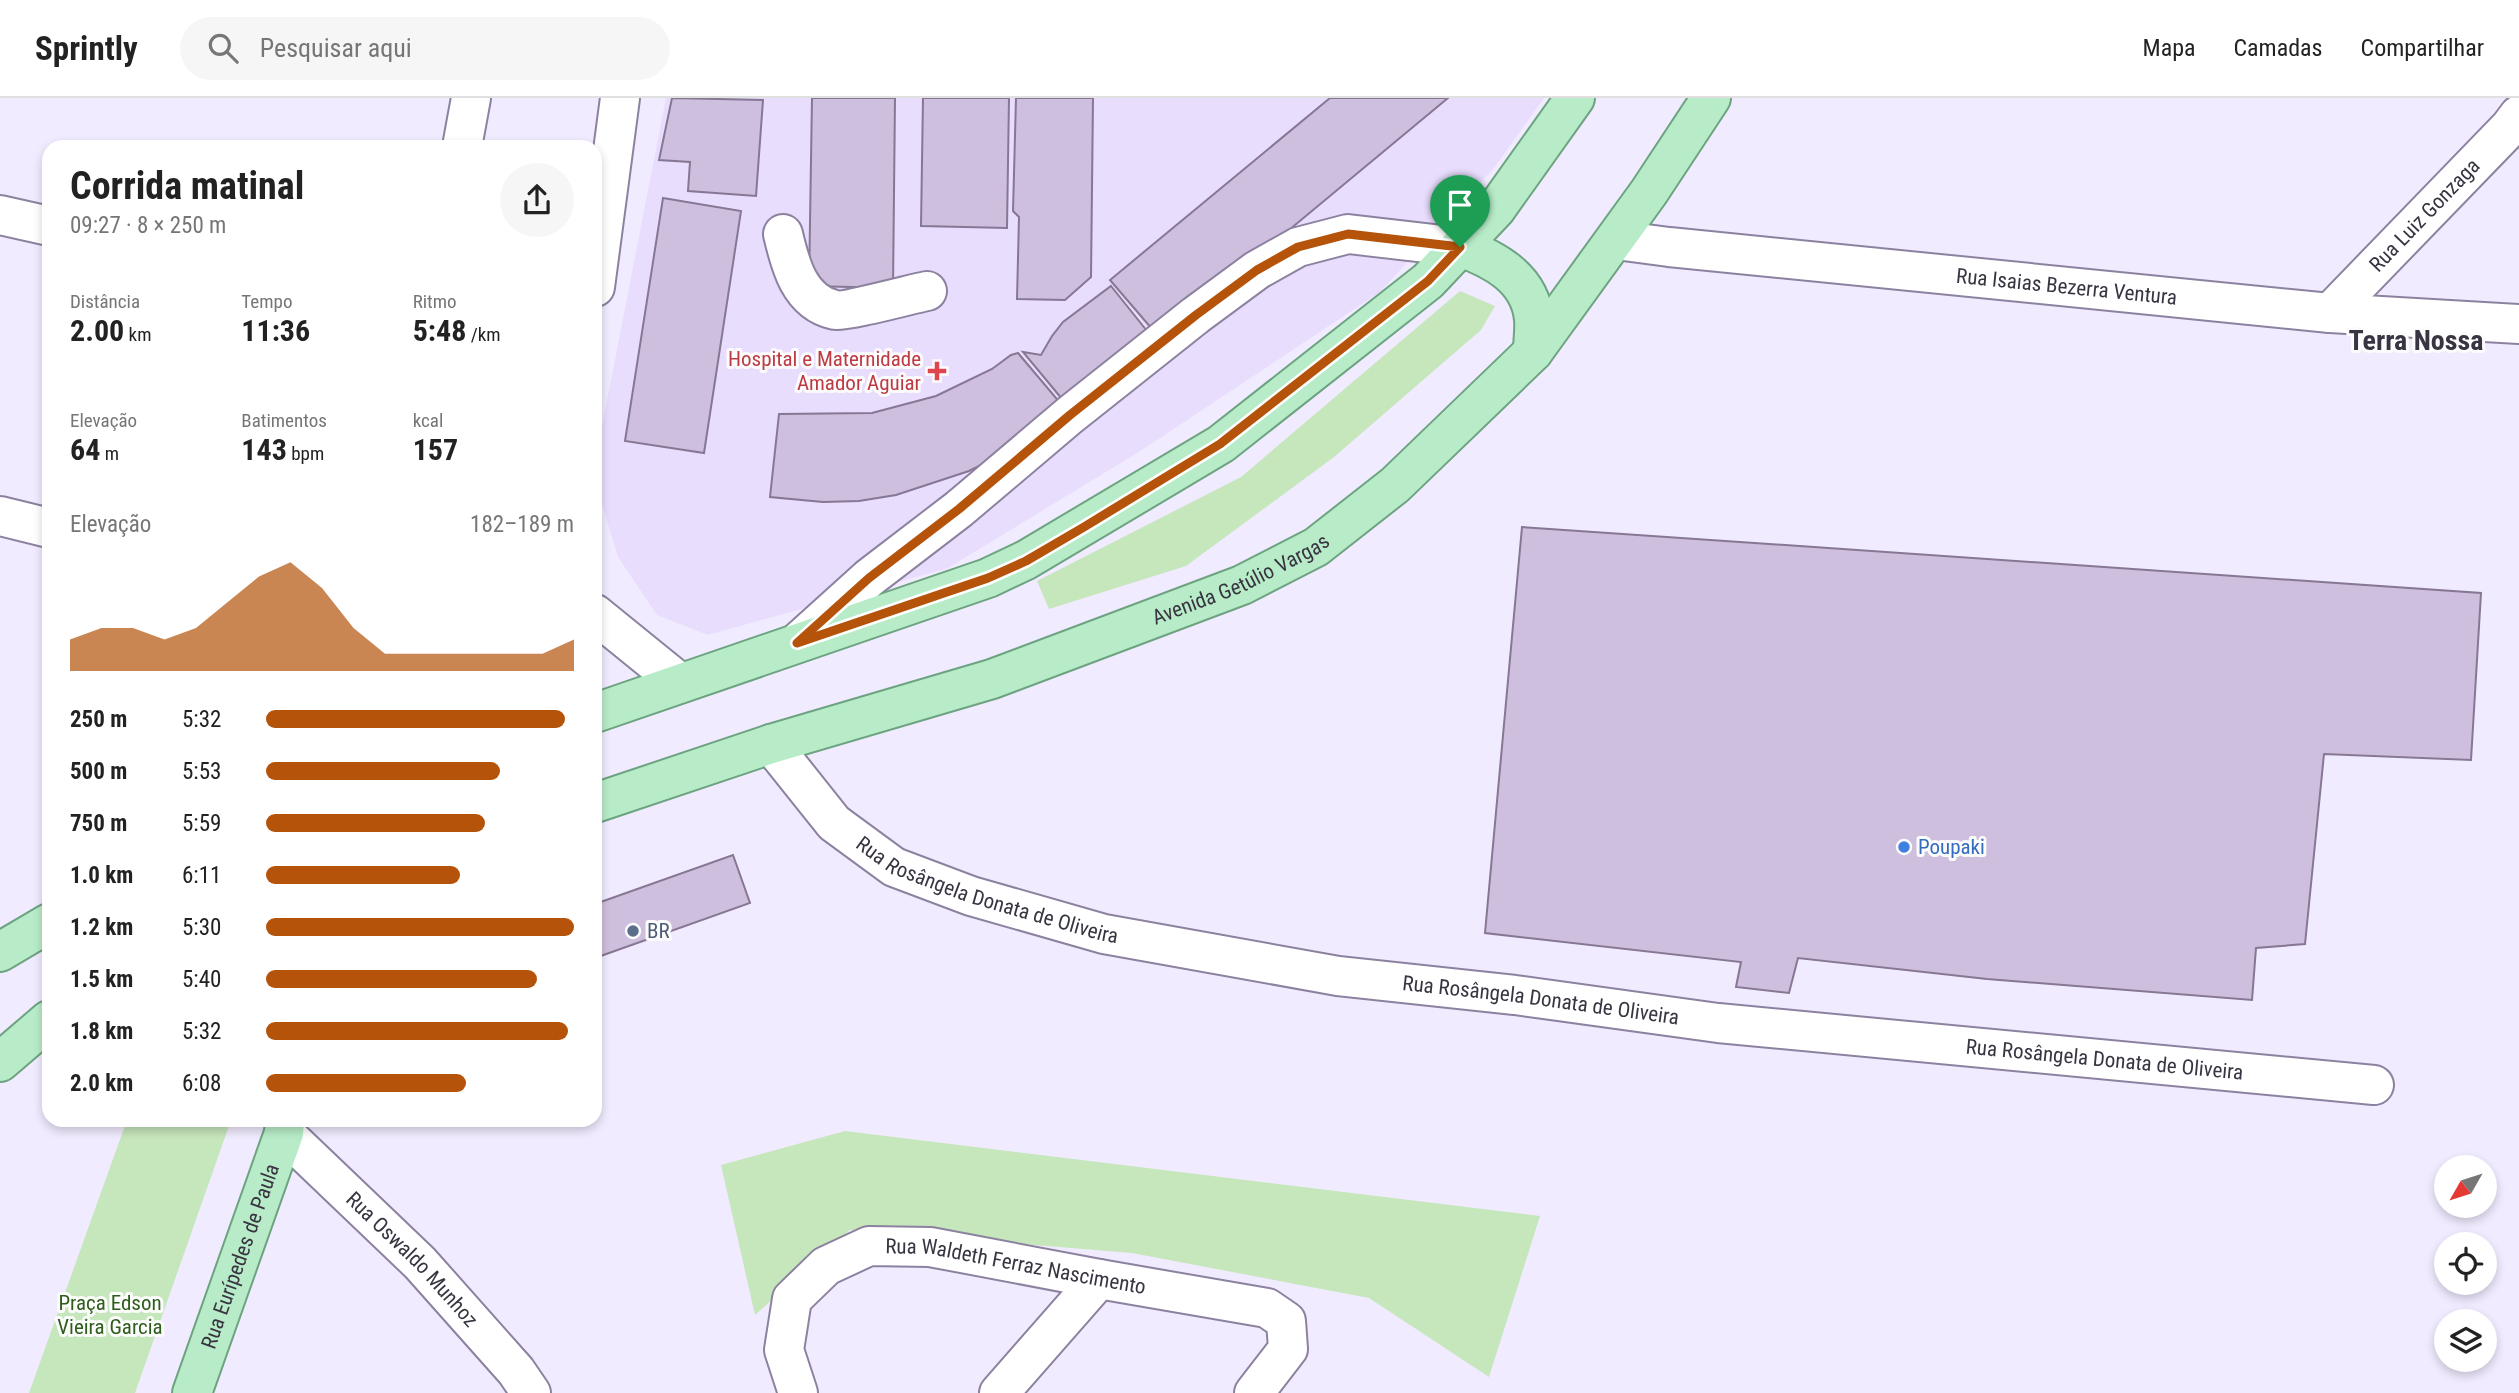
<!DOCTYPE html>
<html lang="pt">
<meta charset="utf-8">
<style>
body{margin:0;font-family:"Roboto Condensed",sans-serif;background:#f6f6f6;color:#222;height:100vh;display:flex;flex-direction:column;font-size:26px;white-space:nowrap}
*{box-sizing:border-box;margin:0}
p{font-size:23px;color:#767676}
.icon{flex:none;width:38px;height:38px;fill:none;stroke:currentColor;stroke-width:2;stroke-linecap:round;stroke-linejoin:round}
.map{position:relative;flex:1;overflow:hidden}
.details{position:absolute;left:42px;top:42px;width:560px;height:987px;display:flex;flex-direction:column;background:#fff;border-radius:21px;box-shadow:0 4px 10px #0003}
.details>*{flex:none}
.needle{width:46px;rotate:231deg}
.controls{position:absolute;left:2434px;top:1057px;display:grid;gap:14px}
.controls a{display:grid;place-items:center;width:63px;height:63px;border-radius:50%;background:#fff;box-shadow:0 4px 10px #0003;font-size:35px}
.pin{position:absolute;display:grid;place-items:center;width:60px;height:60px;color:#fff;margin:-72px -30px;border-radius:50% 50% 50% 0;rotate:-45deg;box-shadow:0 0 7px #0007}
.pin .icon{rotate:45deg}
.round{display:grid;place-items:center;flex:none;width:74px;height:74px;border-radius:37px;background:#f6f6f6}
.head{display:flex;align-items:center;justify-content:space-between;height:119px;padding:0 28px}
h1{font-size:38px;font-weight:700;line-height:52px}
.metrics{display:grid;grid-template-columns:repeat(3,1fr);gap:10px;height:119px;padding:7px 28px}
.metrics div{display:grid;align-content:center}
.metrics b{font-size:30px;font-weight:700}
.metrics small{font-size:19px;font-weight:400}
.metrics p{font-size:19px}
.chart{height:196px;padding:14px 28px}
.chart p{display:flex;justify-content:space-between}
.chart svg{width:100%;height:126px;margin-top:7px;fill:#b45309;opacity:.7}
ul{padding:0 28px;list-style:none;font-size:23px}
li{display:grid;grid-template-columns:112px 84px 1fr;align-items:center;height:52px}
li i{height:18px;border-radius:9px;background:#b45309}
header{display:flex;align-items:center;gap:42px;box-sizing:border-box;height:98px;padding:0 35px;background:#fff;border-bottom:2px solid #e0e0e0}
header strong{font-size:33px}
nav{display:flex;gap:38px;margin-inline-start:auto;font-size:24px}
.search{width:490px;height:63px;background:#f6f6f6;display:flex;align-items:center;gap:18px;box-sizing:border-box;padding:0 24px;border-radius:38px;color:#767676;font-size:26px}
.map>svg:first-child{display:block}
.built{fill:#e8ddfd}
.green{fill:#c6e6bc}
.building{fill:#cfbfde;stroke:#867794;stroke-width:2}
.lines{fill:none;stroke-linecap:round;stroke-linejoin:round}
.minor-casing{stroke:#8c82a0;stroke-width:42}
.major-casing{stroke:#6da381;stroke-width:42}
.minor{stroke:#fff;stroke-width:38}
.major{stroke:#b8ecc8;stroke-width:38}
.route-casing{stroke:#fff;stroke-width:14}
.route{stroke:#b45309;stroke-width:9}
.health-dot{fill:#e0444e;stroke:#fcfcfc;stroke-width:2.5}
.shop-dot{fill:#3f7fe0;stroke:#fcfcfc;stroke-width:2.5}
.service-dot{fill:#5c6f8a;stroke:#fcfcfc;stroke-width:2.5}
.labels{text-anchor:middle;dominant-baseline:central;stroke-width:6;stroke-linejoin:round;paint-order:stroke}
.street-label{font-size:21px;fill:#383441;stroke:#fcfcfc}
.health-label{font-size:21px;fill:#be3a42;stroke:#fcfcfc;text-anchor:end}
.shop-label{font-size:21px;fill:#366cbe;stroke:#fcfcfc;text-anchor:start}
.service-label{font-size:21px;fill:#4e5e75;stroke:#fcfcfc;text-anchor:start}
.park-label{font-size:21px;fill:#2e5d1b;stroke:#fcfcfc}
.district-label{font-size:28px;font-weight:bold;fill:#383441;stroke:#fcfcfc}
</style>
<header>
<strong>Sprintly</strong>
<div class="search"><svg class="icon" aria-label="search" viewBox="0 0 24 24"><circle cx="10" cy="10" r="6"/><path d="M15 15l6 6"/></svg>Pesquisar aqui</div>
<nav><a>Mapa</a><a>Camadas</a><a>Compartilhar</a></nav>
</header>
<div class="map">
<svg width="2519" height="1295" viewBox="0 0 2519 1295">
<rect width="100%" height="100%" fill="#f1ebff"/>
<polygon class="built" points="666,0 1544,0 1494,70 1380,194 1142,352 948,470 708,537 657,517 618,459 595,383 595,364"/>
<g class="green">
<polygon points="1460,193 1495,208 1481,232 1334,359 1186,468 1049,511 1037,483 1241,379"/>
<polygon points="127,1022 231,1022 135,1295 29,1295"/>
<polygon points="845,1033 1540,1118 1489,1279 1369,1200 1132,1155 850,1132 755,1217 721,1067"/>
</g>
<g class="building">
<polygon points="672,0 763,2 756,98 688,93 690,64 659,62"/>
<polygon points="812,0 895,0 893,190 809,188"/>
<polygon points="923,0 1009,0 1007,130 921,128"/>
<polygon points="1016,0 1093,0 1091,179 1065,202 1017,201 1019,119 1013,113"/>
<polygon points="1330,0 1448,0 1171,230 1152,231 1110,182"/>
<polygon points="663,100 741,113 704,355 625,343"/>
<polygon points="1111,188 1151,238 1067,307 1023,254 1041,257 1052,238 1063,224"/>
<polygon points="1018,255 1067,313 1011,352 969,373 896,397 859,403 823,404 770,399 779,316 872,315 936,298 992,271 1011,257"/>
<polygon points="1522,429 2481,495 2471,662 2324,656 2305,846 2256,850 2252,902 1987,881 1798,860 1789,895 1736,889 1741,864 1485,835"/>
<polygon points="733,757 750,805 595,860 595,806"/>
</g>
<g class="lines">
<g class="minor-casing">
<g id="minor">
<polyline points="462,49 471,0"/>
<polyline points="0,117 49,128"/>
<path d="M783,136C790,166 799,204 835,212C845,214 912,196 927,193"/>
<path id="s1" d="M1616,142L1669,149L2330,215L2519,226"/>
<polyline points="595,189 620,0"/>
<path id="s2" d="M2330,215L2510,29L2519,17"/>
<polyline points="0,418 49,430"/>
<polyline points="595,516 680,585"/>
<polyline points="797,545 869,480 959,411 1070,317 1196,217 1257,172 1298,149 1348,136 1460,149"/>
<path id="s3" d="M771,646L834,725L894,769L971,798L1104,836L1338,878L1515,897L1718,925L2374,987"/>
<path id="s4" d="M284,1035L420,1165L516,1273L531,1295"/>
<path id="s5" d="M798,1295L784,1252L792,1201L826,1168L869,1148L930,1149L1099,1181L1267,1210L1286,1223L1288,1251L1254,1295"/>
<polyline points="999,1295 1099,1181"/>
</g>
</g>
<g class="major-casing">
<g id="major">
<path d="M1460,149C1494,161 1530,180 1534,221C1535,231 1533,243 1533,254"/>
<polyline points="595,615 988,480 1026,462 1221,346 1428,183 1496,111 1575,0"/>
<path id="s6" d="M595,705L771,646L992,581L1242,487L1316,449L1395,387L1533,254L1649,94L1711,0"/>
<polyline points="0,854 49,825"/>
<polyline points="0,964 49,922"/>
<path id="s7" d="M192,1295L284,1035L285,1022"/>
</g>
</g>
<use href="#minor" class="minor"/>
<use href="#major" class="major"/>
</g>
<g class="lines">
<g class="route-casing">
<polygon id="route" points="1348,136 1460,149 1428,183 1220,346 1084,429 1026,463 988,480 797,545 869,480 959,411 1070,317 1196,217 1257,172 1298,149"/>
</g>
<use href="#route" class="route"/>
</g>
<path class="health-dot" d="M933.5 262.5h7v7h7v7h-7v7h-7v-7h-7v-7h7z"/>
<circle class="shop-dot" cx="1904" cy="749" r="7"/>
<circle class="service-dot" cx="633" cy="833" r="7"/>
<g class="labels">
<g class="street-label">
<text stroke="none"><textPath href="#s2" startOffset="136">Rua Luiz Gonzaga</textPath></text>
<text stroke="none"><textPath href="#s1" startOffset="453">Rua Isaias Bezerra Ventura</textPath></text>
<text stroke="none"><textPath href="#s6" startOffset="684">Avenida Getúlio Vargas</textPath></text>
<text stroke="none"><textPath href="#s3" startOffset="271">Rua Rosângela Donata de Oliveira</textPath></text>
<text stroke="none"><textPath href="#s3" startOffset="838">Rua Rosângela Donata de Oliveira</textPath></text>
<text stroke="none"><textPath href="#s3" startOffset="1405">Rua Rosângela Donata de Oliveira</textPath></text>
<text stroke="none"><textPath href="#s7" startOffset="145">Rua Eurípedes de Paula</textPath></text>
<text stroke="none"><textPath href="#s4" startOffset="180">Rua Oswaldo Munhoz</textPath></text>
<text stroke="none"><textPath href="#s5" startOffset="340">Rua Waldeth Ferraz Nascimento</textPath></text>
</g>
<g class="health-label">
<text x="921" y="261">Hospital e Maternidade<tspan x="921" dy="24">Amador Aguiar</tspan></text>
</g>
<g class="shop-label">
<text x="1918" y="749">Poupaki</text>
</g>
<g class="service-label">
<text x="647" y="833">BR</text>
</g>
<g class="park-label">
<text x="110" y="1205">Praça Edson<tspan x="110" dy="24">Vieira Garcia</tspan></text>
</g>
<g class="district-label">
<text x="2416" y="242">Terra Nossa</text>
</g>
</g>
</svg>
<div class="controls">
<a><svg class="needle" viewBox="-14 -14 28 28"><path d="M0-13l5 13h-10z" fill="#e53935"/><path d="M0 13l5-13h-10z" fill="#767676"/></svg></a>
<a><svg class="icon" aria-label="locate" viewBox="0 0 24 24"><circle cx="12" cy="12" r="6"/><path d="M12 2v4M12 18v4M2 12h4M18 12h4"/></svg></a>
<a><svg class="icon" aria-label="layers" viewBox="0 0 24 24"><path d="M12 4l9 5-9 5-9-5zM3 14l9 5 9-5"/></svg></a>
</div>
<div class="pin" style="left:1460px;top:149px;background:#1e9e55"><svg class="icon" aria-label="arrive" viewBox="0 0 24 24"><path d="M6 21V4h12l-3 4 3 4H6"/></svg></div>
<section class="details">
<div class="head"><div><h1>Corrida matinal</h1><p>09:27 · 8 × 250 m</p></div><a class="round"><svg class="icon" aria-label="share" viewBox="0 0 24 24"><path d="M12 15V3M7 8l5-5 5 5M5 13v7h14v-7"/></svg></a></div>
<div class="metrics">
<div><p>Distância</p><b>2.00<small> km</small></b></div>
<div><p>Tempo</p><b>11:36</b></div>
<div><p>Ritmo</p><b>5:48<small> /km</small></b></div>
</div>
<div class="metrics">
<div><p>Elevação</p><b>64<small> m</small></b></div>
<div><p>Batimentos</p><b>143<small> bpm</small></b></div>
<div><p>kcal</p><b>157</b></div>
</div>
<div class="chart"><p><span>Elevação</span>182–189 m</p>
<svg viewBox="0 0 160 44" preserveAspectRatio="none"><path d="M0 44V33L10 29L20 29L30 33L40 29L50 20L60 11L70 6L80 15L90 29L100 38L110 38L120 38L130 38L140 38L150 38L160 33V44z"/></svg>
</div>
<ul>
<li><b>250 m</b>5:32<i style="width:97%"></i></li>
<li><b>500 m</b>5:53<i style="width:76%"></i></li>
<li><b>750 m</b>5:59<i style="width:71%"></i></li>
<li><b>1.0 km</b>6:11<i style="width:63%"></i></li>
<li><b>1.2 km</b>5:30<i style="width:100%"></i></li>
<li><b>1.5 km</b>5:40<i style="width:88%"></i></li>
<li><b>1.8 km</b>5:32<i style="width:98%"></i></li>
<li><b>2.0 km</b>6:08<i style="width:65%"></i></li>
</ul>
</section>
</div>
